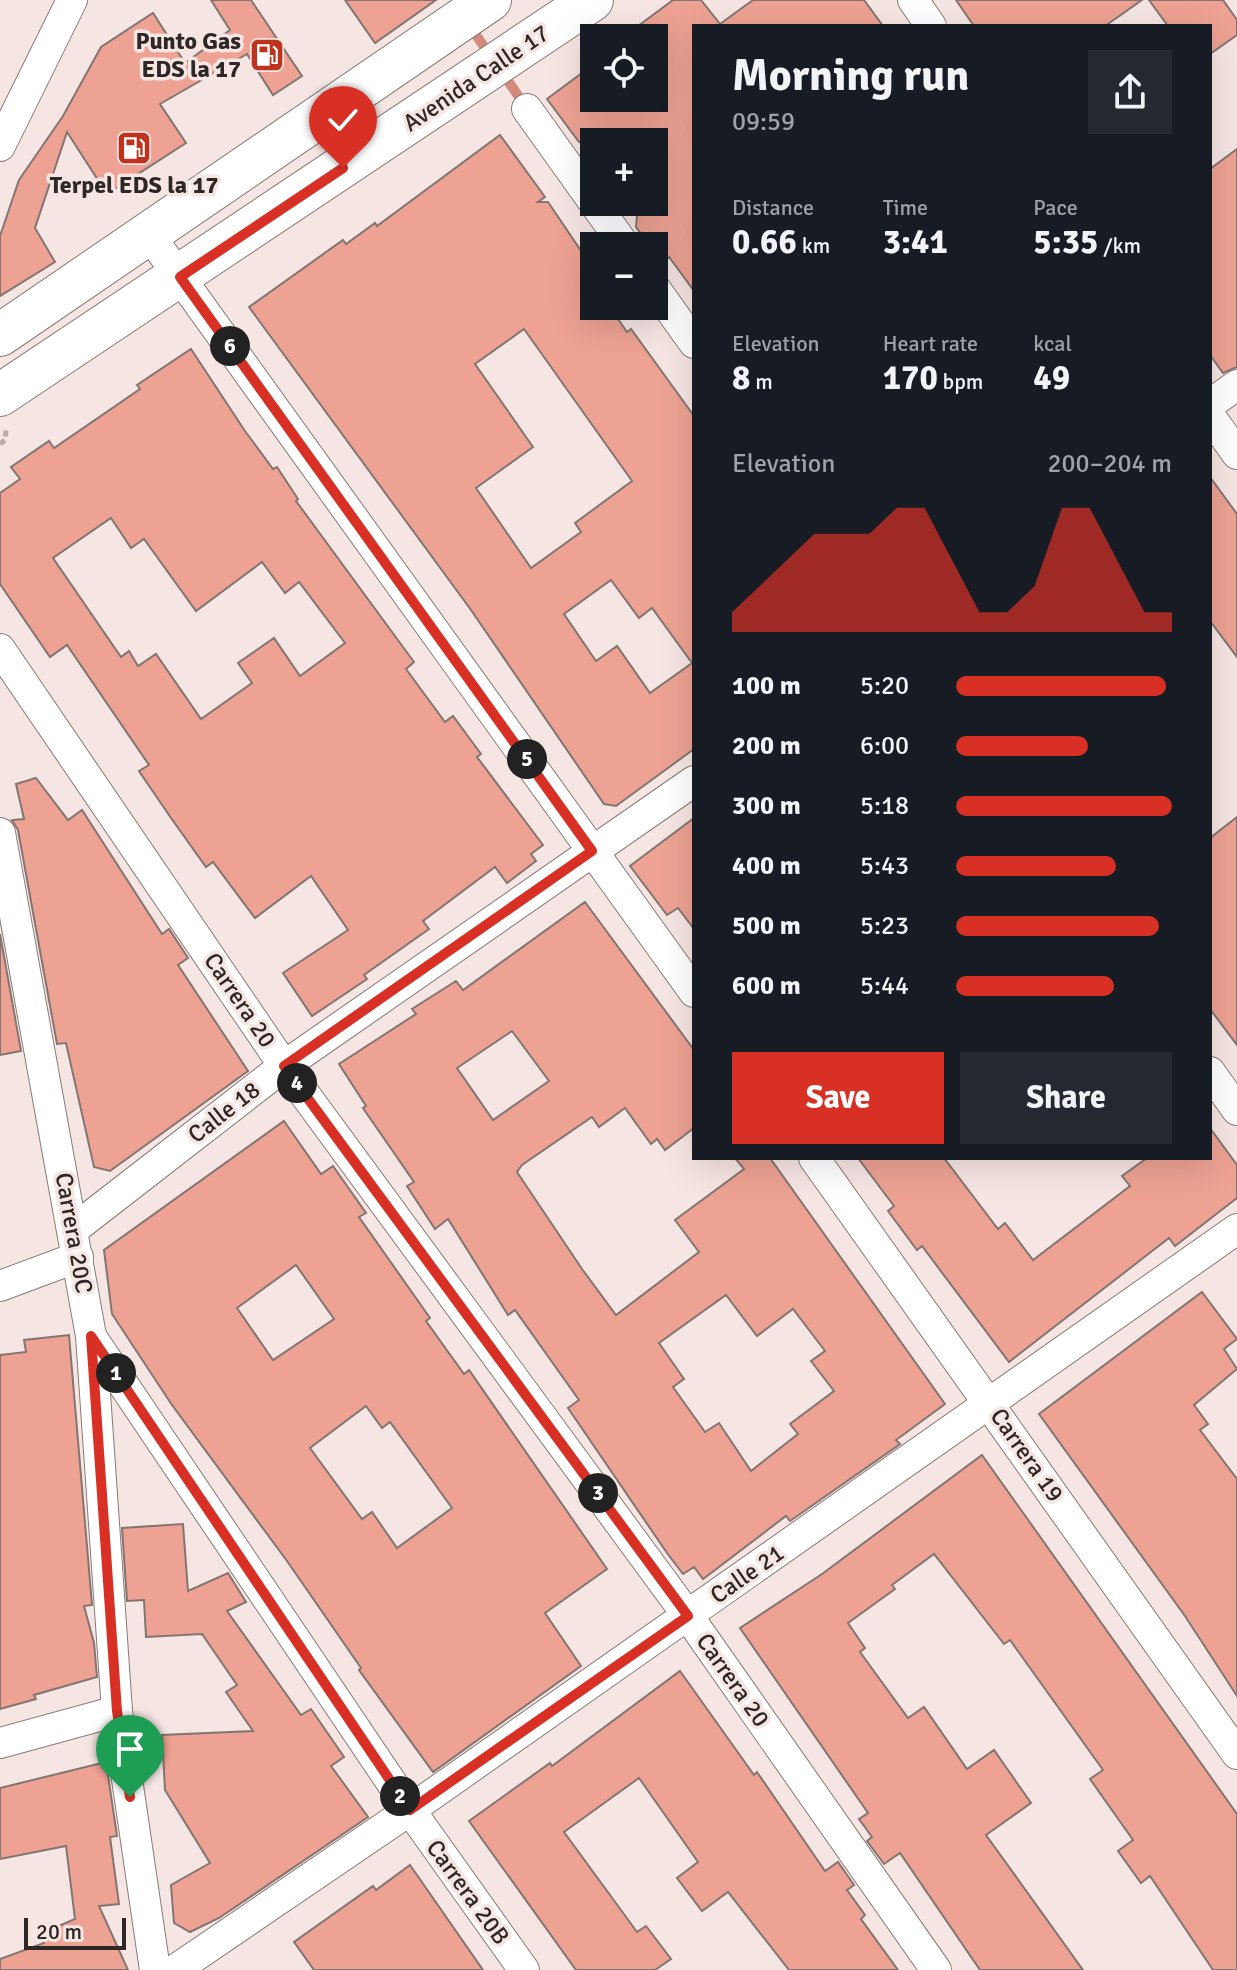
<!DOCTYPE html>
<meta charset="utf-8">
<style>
body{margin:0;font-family:Signika,sans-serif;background:#242831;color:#f1f3f6;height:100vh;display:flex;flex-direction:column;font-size:30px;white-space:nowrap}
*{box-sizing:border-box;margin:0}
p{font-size:26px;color:#9ea1a6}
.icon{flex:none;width:44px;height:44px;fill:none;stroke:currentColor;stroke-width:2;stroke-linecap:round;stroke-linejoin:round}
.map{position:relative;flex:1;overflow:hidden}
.panel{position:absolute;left:692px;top:24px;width:520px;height:1136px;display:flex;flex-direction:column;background:#171b24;border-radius:0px;box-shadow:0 8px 32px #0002}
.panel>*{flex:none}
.fabs{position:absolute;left:580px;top:24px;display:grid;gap:16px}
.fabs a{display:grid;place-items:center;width:88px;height:88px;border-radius:0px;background:#171b24;box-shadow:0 8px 32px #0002;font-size:40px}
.scale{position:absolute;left:24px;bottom:20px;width:102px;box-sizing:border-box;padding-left:8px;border:4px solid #2d2726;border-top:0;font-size:22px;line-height:28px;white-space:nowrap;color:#2d2726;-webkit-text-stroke:6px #f6e6e3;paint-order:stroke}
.pin{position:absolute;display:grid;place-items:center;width:68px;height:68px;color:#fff;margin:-82px -34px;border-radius:50% 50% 50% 0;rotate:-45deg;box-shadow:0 0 8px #0007}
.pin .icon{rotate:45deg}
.km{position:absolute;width:40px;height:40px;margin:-20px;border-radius:50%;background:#222;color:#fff;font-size:22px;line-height:40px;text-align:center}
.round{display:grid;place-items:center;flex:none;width:84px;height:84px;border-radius:0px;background:#242831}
.summary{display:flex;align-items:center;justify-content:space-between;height:136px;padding:0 40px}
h1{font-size:44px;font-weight:700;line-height:60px}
.figures{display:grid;grid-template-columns:repeat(3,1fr);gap:12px;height:136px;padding:8px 40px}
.figures div{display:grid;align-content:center}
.figures b{font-size:34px;font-weight:700}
.figures small{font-size:22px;font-weight:400}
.figures p{font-size:22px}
.chart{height:224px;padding:16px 40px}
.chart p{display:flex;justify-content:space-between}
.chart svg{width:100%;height:144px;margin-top:8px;fill:#d93025;opacity:.7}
.action{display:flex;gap:16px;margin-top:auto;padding:16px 40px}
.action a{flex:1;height:92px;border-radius:0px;background:#d93025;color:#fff;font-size:32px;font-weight:700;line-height:92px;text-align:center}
.action a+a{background:#242831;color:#f1f3f6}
ul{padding:0 40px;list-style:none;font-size:26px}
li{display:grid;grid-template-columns:128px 96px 1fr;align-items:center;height:60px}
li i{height:20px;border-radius:10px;background:#d93025}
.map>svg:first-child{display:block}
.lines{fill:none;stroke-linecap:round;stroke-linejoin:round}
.stream{stroke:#d28a7c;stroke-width:10}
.building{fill:#eda293;stroke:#837572;stroke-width:2;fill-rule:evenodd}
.minor-casing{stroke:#887a77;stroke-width:32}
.secondary-casing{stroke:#887a77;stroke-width:44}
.path{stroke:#b9acaa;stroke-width:5;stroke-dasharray:6 4;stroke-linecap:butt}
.minor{stroke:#fff;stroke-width:30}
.secondary{stroke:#fff;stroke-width:42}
.route-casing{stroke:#fff;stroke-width:16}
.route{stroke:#d93025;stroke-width:10}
.labels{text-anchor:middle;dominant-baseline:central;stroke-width:7;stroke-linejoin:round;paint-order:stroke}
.poi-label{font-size:24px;font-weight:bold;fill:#2d2726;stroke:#f6e6e3;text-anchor:end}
.street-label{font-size:24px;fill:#2d2726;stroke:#f6e6e3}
</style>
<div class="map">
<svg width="1237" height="1970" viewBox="0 0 1237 1970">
<rect width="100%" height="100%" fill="#f6e6e3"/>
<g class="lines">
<g class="stream">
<polyline points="469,25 492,58"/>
<polyline points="501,71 526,107"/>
</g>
</g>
<g class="building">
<polygon points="211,0 251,0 302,76 273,95 247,54 160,104 186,143 107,194 67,132 35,228 55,262 0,296 0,236 19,180 63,116 101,47 153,13 185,63 230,30"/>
<polygon points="345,0 436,0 375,43"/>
<polygon points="673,0 701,0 720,24 753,0 864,0 883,26 694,26 694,291 669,257 662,263 654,246 650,246 636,227 637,216 626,202 654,202 654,142 579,142 547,99 594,64 594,98 654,98 654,38 622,38"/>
<polygon points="956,0 1142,0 1105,26 974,26"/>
<polygon points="1149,0 1223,0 1237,20 1237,35 1210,54 1210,26 1168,26"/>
<path d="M500,135L545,197L538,202H548L594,270V306H609L627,332L631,329L694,416V749L616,806L604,804L471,610L249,307L343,240L346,244L375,223L377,226ZM524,329L632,481L575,523L581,532L531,568L476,488L533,447L475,364ZM611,580L639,618L652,608L692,663L650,693L617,646L596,661L564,614Z"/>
<polygon points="1237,149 1237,367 1223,373 1210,355 1210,169"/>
<path d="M191,349L245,431L273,469L277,467L298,499L296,501L414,662L406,669L445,722L453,716L481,754L477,757L543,845L531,854L536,861L507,883L495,867L423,921L429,929L364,975L367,979L312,1016L283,973L348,930L311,876L255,918L213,862L206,867L171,818L139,771L149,765L67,645L50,657L0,584V493L20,479L11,467L49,441L54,448L140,389L137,385ZM111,518L131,548L144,539L196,611L262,562L285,593L299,582L345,643L300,676L274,638L238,663L252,683L201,719L156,654L138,666L129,651L121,657L53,558Z"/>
<polygon points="1210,477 1237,514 1237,657 1210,621"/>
<polygon points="36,778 68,820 82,810 162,934 169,929 188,958 178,965 248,1071 110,1171 94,1167 66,1043 57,1044 18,830 12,820 24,819 16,784"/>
<polygon points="1237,817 1237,1045 1210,1009 1210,838"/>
<polygon points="694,818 694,929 678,908 667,915 630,866"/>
<path d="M585,902L694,1050V1128L665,1150L657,1139L651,1144L625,1108L599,1127L592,1117L522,1165L517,1172L582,1269L616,1315L699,1252L675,1220L744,1169L735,1158H770L945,1404L896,1440L900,1444L790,1521L786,1516L703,1579L694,1567L683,1574L667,1553L568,1408L579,1400L515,1310L508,1315L448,1219L435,1229L407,1186L414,1182L363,1108L366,1106L339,1064L416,1014L412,1009L456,981L463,990ZM512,1031L549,1081L493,1120L457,1068ZM726,1295L757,1336L793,1309L825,1351L811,1361L834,1391L790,1424L798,1434L751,1471L719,1423L705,1432L673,1387L684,1379L659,1343Z"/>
<polygon points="0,934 21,1051 0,1055"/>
<path d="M284,1121L321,1174L333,1166L366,1213L359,1217L430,1318L426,1321L464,1374L469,1370L607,1569L545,1613L581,1666L433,1772L359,1670L361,1668L287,1561L172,1405L112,1314L104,1250ZM296,1265L334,1319L273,1360L237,1308ZM366,1406L382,1428L390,1422L452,1508L397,1548L372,1512L362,1519L310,1448Z"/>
<polygon points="1210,1128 1237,1165 1237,1198 1175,1246 1169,1238 1009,1362 922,1246 917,1250 888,1211 894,1206 858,1158 944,1158 998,1229 1005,1223 1033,1260 1130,1186 1122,1176 1147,1158 1210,1158"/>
<polygon points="1202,1292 1237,1339 1224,1349 1237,1369 1194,1405 1208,1424 1200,1430 1237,1479 1237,1696 1185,1616 1039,1414"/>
<polygon points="69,1335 92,1605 84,1606 94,1643 97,1677 34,1695 36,1699 0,1709 0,1355 26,1352 24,1340"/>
<polygon points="982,1455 1237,1814 1237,1970 1213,1970 1150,1876 1141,1883 1118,1851 1133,1840 1090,1779 1103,1770 1010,1640 1004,1644 934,1554 892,1585 895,1589 848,1623 865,1648 860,1652 908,1718 924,1707 967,1769 994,1750 1031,1803 986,1835 1083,1970 980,1970 900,1853 884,1864 867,1841 872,1837 859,1819 868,1813 740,1628 822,1574"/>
<polygon points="183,1524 188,1591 228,1573 246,1602 227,1611 301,1715 311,1709 344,1757 331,1766 368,1817 219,1918 190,1932 174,1923 171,1885 210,1863 165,1790 162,1735 253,1731 226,1692 237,1685 202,1634 146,1637 144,1600 127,1601 122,1528"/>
<polygon points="680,1671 754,1775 757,1772 825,1871 838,1862 854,1885 847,1890 865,1915 861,1919 898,1970 789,1970 728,1892 702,1911 677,1878 698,1862 639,1778 564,1832 637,1932 646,1926 671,1959 655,1970 576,1970 469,1821 550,1763 552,1766"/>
<polygon points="106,1762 117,1836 110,1837 119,1904 99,1906 128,1970 0,1970 0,1959 44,1943 40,1934 75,1919 66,1846 0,1859 0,1788"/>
<polygon points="410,1865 483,1970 314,1970 294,1942 373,1886 376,1890"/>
</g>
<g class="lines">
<g class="minor-casing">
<g id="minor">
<polyline points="913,0 931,26"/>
<polyline points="527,109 625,246"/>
<polyline points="0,146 72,0"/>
<polyline points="148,233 694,992"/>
<polyline points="654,287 694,343"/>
<polyline points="1210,404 1237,385"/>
<polyline points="1210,416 1237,454"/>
<polyline points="0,649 284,1066 688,1616 936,1970"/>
<polyline points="0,833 91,1336 117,1711 155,1970"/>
<polyline points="1210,1072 1237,1110"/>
<polyline points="814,1158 1237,1754"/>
<polyline points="74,1229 284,1066 694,781"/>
<polyline points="0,1286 78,1257"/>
<polyline points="92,1338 410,1810 524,1970"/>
<polyline points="0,1743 117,1711"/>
<polyline points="175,1970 410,1810 1237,1229"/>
</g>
</g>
<g class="secondary-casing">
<g id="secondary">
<polyline points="0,335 490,0"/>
<polyline points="0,395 592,0"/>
</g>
</g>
<polyline class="path" points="0,444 5,440 6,430"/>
<use href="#minor" class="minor"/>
<use href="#secondary" class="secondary"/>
</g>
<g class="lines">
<g class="route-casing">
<polyline id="route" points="130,1797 117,1711 91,1336 410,1810 688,1616 284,1066 592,851 180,277 343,168"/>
</g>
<use href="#route" class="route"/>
</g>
<defs>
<g id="fuel-square" transform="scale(1.8)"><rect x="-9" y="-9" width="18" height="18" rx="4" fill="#be331d" stroke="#f6e6e3"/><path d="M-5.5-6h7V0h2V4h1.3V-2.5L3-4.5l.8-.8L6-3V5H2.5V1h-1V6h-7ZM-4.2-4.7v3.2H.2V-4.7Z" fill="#fff"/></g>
</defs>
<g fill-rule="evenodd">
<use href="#fuel-square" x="267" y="55"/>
<use href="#fuel-square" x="134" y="148"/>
</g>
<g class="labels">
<g class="poi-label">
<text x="241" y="41">Punto Gas<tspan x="241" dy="28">EDS la 17</tspan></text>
<text x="134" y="185" text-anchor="middle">Terpel EDS la 17</text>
</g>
<g class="street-label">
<text transform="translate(476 78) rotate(-34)">Avenida Calle 17</text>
<text transform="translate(240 1000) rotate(56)">Carrera 20</text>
<text transform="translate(224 1112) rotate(-38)">Calle 18</text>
<text transform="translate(74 1233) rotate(80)">Carrera 20C</text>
<text transform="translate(1027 1455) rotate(55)">Carrera 19</text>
<text transform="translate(747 1574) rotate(-35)">Calle 21</text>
<text transform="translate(733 1680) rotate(55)">Carrera 20</text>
<text transform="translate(468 1892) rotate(54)">Carrera 20B</text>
</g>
</g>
</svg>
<div class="fabs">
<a><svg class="icon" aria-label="locate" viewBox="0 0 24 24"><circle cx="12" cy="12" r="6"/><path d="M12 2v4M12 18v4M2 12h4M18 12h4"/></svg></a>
<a>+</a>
<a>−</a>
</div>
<div class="scale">20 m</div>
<div class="pin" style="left:130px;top:1797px;background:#1e9e55"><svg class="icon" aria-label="arrive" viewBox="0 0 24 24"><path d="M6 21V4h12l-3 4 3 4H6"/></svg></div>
<div class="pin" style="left:343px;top:168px;background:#d93025"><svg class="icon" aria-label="check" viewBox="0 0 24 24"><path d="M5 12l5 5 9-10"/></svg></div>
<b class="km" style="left:116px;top:1373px">1</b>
<b class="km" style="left:400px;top:1796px">2</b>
<b class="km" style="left:598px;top:1493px">3</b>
<b class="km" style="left:297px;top:1083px">4</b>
<b class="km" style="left:527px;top:759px">5</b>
<b class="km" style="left:230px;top:346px">6</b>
<section class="panel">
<div class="summary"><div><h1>Morning run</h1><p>09:59</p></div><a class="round"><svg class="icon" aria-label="share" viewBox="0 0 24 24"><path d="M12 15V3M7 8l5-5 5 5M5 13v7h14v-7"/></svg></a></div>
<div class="figures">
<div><p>Distance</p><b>0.66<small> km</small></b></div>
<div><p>Time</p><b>3:41</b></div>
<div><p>Pace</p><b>5:35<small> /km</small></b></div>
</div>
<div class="figures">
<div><p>Elevation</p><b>8<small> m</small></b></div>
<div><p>Heart rate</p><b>170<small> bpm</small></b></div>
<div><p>kcal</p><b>49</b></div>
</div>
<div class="chart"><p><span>Elevation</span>200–204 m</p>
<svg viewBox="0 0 160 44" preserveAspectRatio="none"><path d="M0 44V38L10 30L20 22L30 14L40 14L50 14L60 6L70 6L80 22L90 38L100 38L110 30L120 6L130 6L140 22L150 38L160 38V44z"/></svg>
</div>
<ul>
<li><b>100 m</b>5:20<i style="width:97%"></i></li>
<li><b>200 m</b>6:00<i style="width:61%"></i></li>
<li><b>300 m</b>5:18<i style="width:100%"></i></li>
<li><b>400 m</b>5:43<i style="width:74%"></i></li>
<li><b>500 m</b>5:23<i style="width:94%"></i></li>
<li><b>600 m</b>5:44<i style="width:73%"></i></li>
</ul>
<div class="action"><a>Save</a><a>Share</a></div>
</section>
</div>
